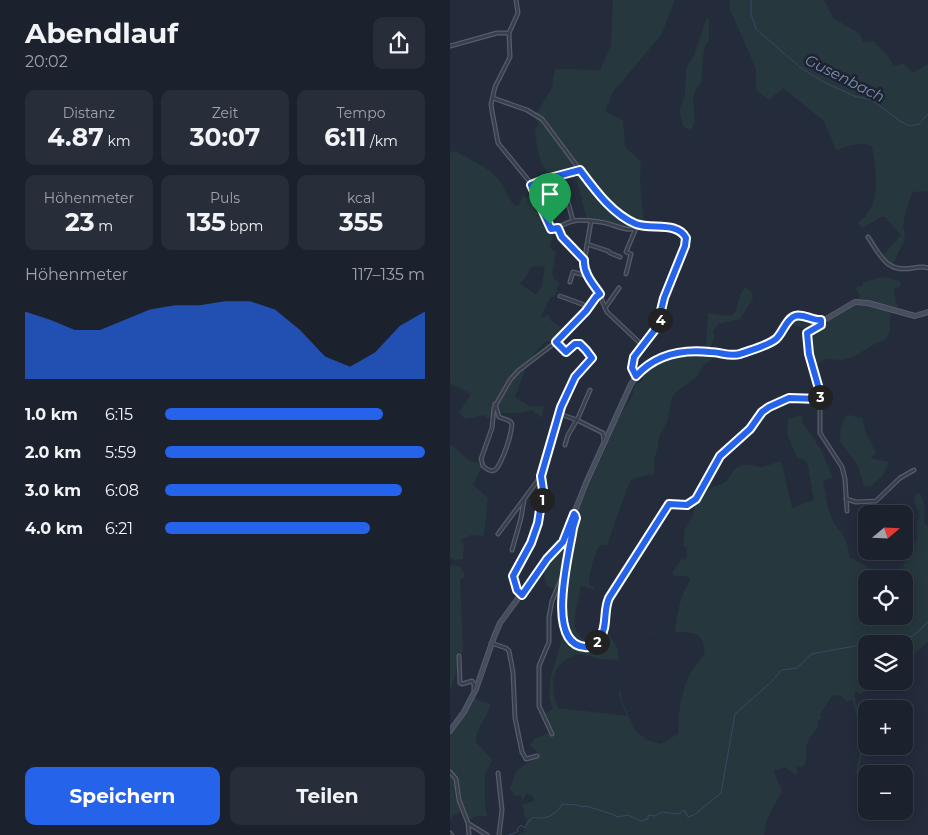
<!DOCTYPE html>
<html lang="de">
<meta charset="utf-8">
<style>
body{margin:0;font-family:Montserrat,sans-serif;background:#282e39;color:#f1f3f6;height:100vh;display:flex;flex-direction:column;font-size:19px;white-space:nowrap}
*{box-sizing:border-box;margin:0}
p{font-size:16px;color:#a0a3aa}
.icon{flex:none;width:28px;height:28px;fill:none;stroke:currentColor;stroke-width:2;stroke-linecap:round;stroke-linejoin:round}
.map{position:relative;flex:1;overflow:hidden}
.drawer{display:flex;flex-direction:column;background:#1b212d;width:450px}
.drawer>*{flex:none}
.needle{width:32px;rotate:71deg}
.buttons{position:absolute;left:408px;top:505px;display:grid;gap:10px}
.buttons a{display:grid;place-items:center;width:55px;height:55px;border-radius:10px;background:#1b212d;box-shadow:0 2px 12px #0003,0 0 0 1px #393e49;font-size:25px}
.pin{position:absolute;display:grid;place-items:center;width:42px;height:42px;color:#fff;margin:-51px -21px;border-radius:50% 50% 50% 0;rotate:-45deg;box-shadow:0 0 5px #0007}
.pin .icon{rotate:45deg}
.km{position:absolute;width:25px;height:25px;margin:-12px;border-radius:50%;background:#222;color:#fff;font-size:14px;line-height:25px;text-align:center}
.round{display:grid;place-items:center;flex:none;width:52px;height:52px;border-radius:10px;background:#282e39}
.overview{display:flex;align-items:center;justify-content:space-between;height:85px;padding:0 25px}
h1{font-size:28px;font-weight:700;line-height:38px}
.figures{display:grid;grid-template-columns:repeat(3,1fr);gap:8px;height:85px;padding:5px 25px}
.figures div{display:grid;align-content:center;border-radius:10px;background:#282e39;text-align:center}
.figures b{font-size:25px;font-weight:700}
.figures small{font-size:14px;font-weight:400}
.figures p{font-size:14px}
.chart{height:140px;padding:10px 25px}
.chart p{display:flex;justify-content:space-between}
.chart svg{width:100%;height:90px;margin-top:5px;fill:#2563eb;opacity:.7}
.cta{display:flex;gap:10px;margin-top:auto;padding:10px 25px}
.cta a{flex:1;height:58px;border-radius:10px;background:#2563eb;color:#fff;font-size:20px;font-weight:700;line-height:58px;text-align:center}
.cta a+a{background:#282e39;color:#f1f3f6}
ul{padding:0 25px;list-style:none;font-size:16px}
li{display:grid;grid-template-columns:80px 60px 1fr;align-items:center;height:38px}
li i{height:12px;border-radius:6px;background:#2563eb}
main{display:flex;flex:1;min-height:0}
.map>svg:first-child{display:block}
.green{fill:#26383d;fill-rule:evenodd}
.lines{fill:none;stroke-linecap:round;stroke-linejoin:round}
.stream{stroke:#3a4864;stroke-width:1}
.minor-casing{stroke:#565c6a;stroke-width:5}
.secondary-casing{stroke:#565c6a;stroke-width:6}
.minor{stroke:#383e4c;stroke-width:2.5}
.secondary{stroke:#464d5f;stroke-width:4}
.route-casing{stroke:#fff;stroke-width:10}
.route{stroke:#2563eb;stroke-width:6}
.labels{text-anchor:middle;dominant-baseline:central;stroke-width:5;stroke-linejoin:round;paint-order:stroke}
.water-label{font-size:15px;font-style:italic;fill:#7c8eae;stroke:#1d2331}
</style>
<main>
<section class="drawer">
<div class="overview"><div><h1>Abendlauf</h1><p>20:02</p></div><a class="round"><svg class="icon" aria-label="share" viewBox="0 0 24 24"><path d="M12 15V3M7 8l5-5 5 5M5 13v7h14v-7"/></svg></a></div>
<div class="figures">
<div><p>Distanz</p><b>4.87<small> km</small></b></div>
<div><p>Zeit</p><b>30:07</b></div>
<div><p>Tempo</p><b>6:11<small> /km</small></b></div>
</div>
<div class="figures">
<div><p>Höhenmeter</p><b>23<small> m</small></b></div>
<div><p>Puls</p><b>135<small> bpm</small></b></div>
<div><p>kcal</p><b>355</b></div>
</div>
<div class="chart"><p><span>Höhenmeter</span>117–135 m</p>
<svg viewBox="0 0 160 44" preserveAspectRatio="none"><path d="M0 44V11L10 15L20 20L30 20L40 15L50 10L60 8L70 8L80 6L90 6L100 10L110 20L120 33L130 38L140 31L150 18L160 11V44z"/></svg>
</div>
<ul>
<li><b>1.0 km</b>6:15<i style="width:84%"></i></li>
<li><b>2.0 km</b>5:59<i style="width:100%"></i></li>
<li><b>3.0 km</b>6:08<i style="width:91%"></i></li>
<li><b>4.0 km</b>6:21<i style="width:79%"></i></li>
</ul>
<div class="cta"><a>Speichern</a><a>Teilen</a></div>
</section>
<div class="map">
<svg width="478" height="835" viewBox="0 0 478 835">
<rect width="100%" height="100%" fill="#242c3c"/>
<g class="green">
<path d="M163,0H225L211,35L163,92L155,111L173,120L175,147L191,162L190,180L194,227L179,228L160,222L137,220L125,173L101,175C88,165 87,146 85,130L89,124L84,117L102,88L105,69L150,70L161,46Z"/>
<path d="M280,0H374L383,18L410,34L413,42L424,41L438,56L444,66L454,63L463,73L478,64V191L462,192L455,215L453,225L455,239L442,265L432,257L451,235L435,217H431L412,228L408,223C433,204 426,173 422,146C411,141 397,146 386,150L374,121L333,88L319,100L306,90V69L279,7Z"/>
<polygon points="257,17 259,19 259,40 254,48 251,83 246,89 243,98 245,121 242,128 239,130 233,126 229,111 235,96 236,68 244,56"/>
<path d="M5,151C20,160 37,166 49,180C55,188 58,201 66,206L70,205L69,202L72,200V195L77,198L82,195L80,189L82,188L101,223L104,232L99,247L106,252L102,274L104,279L109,282L106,295L100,298L91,316L94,317L96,315H99L101,321L119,332L103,343L96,341L80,358L65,397L79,406H94L92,418L82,410L69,413H50L48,412V407L43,406L42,417L37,418L34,415L15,419L9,413L21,394L0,383V153ZM88,266L95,267L92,285L86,295L69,283L74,280L81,267Z"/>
<path d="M434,277L449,281L451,284L449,287L444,288L446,303L448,306L447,309L442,308C438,318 443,329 436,339L421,346L405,356L392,360L375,359L363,366L357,329L339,324L344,318L351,317L362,322L370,323L385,316L406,303L410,296L406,288L413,285V282Z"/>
<path d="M296,287L301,292L303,298L290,319L268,324L263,331L265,336L259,350L256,349L258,313C265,314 275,317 282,315C289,312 287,295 296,287Z"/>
<path d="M254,353L267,355V356L253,365L247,377L226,392L222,397L217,422L209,437L208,447L204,459V474L185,478L180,481L157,545H150C145,551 138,577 139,585L144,587V589L131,586C129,599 122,618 126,630C129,637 138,642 143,647L153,635L160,636L168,649L169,687L172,700L183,727L191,736H193L194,739L211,744L229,733C228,711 231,692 241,672C244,667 253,658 254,654C256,646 252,637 245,634C229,629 210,635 194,634L225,632C227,612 230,596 241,579L235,576H224L223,572L232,559L235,560L237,557V548L233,546L235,529L243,515L246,501L254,489L257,490C263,485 270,486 275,482C280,479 281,473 285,469C297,459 307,470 316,466C324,464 323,462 331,462L332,465L342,508L364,500L358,466L356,461L347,457L337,434L338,419L352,415L353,424L371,449L372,453L383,478L373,481C375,493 377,506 381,517C389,535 398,534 399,557L417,566L425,579H416V616H454V579H443C444,573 450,572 453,567C455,563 456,559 458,556C467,544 468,536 467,521C473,515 466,508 464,501L466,495L470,493C475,502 475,513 474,523L478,526V642L467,651L454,668V644H416V681H441L425,686L410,694L406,691L404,694L414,735L413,751L408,773L406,772C408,767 407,765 408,761C413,739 414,741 407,719C405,713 405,707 402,700L396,701L391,696L383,695L370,714L372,718L367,722L369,724C367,731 359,736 357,744C355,754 359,759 352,767L347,766V772L344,776V773L341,772V770H338L336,767L324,770C325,778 330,784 332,792C324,805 315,819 314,835H66L74,832L77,820L73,812L75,811L72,805L84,801V797L76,793L73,800L71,799V795L65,796L60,788L67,770L89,755L86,750L80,746L84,739L102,732L93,715L103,709C90,678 117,650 111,622H107L110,601L103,599L105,589L96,585C96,580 94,578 94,573C95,562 113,547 119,536H122L126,524L130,519L129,508L140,483L171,414L182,396L185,385L192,380L196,369L208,361L225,356ZM129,654L152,659L168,660L169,695L177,716L108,708C98,685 102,660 129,654Z"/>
<polygon points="399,415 413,419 415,431 426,453 420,458 439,462 433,475 420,487 414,486 408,466 390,441 391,427 395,417"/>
<polygon points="0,444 20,461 29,463 31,469 23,485 38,498 34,535 32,536 21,535 11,540 14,544 13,559 4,560 0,557"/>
<polygon points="5,565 11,568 14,573 14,577 10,580 13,649 0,692 0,566"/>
<path d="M24,698L40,705C37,720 26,726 26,742L42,760L35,775V806L37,816H27L18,820L11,803L7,779L0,771V734L11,720Z"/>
<polygon points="0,773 6,782 12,812 2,816 0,822"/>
</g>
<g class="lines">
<g class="stream">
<polyline points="301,0 301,14 306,29 351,68 374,82 404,96 422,100 450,121 460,126 469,124 478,114"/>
<polyline points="418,644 463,636 478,622"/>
<path d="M59,835L67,832L68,828L71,825L74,828C77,825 78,821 81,819C85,816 85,818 89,818C99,819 108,812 112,804L127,805L132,807L136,806L162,814L167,817L178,815L191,821L198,819V815L205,816L212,812L228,814L234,810L238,817L244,815L271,793L285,714L320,683L332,670L347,668L361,654L416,644"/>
</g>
<g class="minor-casing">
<g id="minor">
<path d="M66,0L68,13L59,33L60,57L45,87L41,104L42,111L48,143L79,181L97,216L101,229C109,228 115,223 123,221C130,219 142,221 150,222C164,223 177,235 191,226"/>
<polyline points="0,46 47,33 59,33"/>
<polyline points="43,98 77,110 92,119 142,186 159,204 174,217 191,226 214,227 227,230 235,236 236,244 215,298 207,327 184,357 182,368 186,376"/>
<polyline points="111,176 123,221"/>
<polyline points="82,185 98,178 130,170"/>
<polyline points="141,221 134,263 137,273 151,298 157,312 192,345"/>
<polyline points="108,228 112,237 134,260"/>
<path d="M418,237C431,256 436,273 463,268C468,267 473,266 478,268"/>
<polyline points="137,244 158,251 160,253 170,257"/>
<polyline points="176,274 181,254 176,252 186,228"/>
<polyline points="120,282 123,272 138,276"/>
<polyline points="110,296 140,307"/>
<polyline points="155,308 169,288"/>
<polyline points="371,320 371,325 357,333 359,354 370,394 370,433 392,467 395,479 397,511"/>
<path d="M45,404L49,417L60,421L62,424C61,435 58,444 54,454C49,465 46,478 33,466L31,459L42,428L44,408L60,380L68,371L110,339L136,311L146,297L150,294"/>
<polyline points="110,414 127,420 153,433 154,442"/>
<polyline points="115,445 118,435 128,418 140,390"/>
<polyline points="396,499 406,502 426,501 450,478 464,470"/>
<path d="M124,514L126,518C122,531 121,544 119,556C115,577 99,642 134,647C140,648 147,644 150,639C158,627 153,611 159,598L219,504L235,505L246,499L270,456L300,429L316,408L336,398L370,399"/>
<polyline points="48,534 91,476"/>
<polyline points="62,550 71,518 74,500"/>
<path d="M71,594L67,590L63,576C68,564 75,555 80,545C89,529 98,493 91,476L111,407L125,377L142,358C139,352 133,344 126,343L116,352L106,342"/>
<polyline points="41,643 56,648 59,651 63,672 65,718 72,752 76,759 87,756"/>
<polyline points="9,656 10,683 12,684 22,681 24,684 24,690"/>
<polyline points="102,734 89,706 89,666 99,642 99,617 102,601 115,570"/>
<polyline points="0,772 6,779 9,800 18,823 19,835"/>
<polyline points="48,773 52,810 49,835"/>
<polyline points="19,824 37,835"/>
<polyline points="0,833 2,835"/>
</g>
</g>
<g class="secondary-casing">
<polyline id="secondary" points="0,731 14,712 26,689 44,637 50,623 97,559 114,539 136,483 181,384 192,370 204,361 223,354 253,351 279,355 288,354 326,339 339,320 344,316 351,316 364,321 376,319 405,302 418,303 465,316 478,312"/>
</g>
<use href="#minor" class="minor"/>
<use href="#secondary" class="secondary"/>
</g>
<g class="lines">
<g class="route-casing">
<path id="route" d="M130,170C145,190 162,214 186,224C202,230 227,221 236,238L235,246L214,298L207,327L184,357L182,368L186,376C205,355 232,349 260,352C271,352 279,357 290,354C301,350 317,346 326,339C333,333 336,319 345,316C353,313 363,321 371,320V325L357,333L359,354L369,389L370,399L339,398L319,407L312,412L300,429L270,456L246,499L237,505L219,504L159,598C153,611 158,626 150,638C147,644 141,648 135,647C94,644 120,551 123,528L126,518L125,515L124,514L113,542L97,559L72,595L67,590L63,576L81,543L88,523L93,490L91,476L111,407L125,377L142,358L136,350L130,344H125L116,352L106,342L136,311L146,297L150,294C143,284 133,273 134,260L112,237L108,228L101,229L81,185L96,179Z"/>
</g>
<use href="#route" class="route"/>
</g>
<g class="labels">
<g class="water-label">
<text transform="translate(395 78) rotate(27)">Gusenbach</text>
</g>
</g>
</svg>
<div class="buttons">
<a><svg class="needle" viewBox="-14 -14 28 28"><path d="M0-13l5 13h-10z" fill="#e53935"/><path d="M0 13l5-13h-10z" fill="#a0a3aa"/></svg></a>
<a><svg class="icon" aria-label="locate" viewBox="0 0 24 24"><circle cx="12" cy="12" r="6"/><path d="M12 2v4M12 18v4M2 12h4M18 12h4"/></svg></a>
<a><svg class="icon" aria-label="layers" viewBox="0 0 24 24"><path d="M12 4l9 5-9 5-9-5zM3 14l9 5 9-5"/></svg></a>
<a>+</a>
<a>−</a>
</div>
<div class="pin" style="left:100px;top:224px;background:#1e9e55"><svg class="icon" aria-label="arrive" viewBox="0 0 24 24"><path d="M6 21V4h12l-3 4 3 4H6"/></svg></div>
<b class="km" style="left:92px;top:500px">1</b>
<b class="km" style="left:147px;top:642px">2</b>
<b class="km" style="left:370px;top:397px">3</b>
<b class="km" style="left:210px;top:320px">4</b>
</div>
</main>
